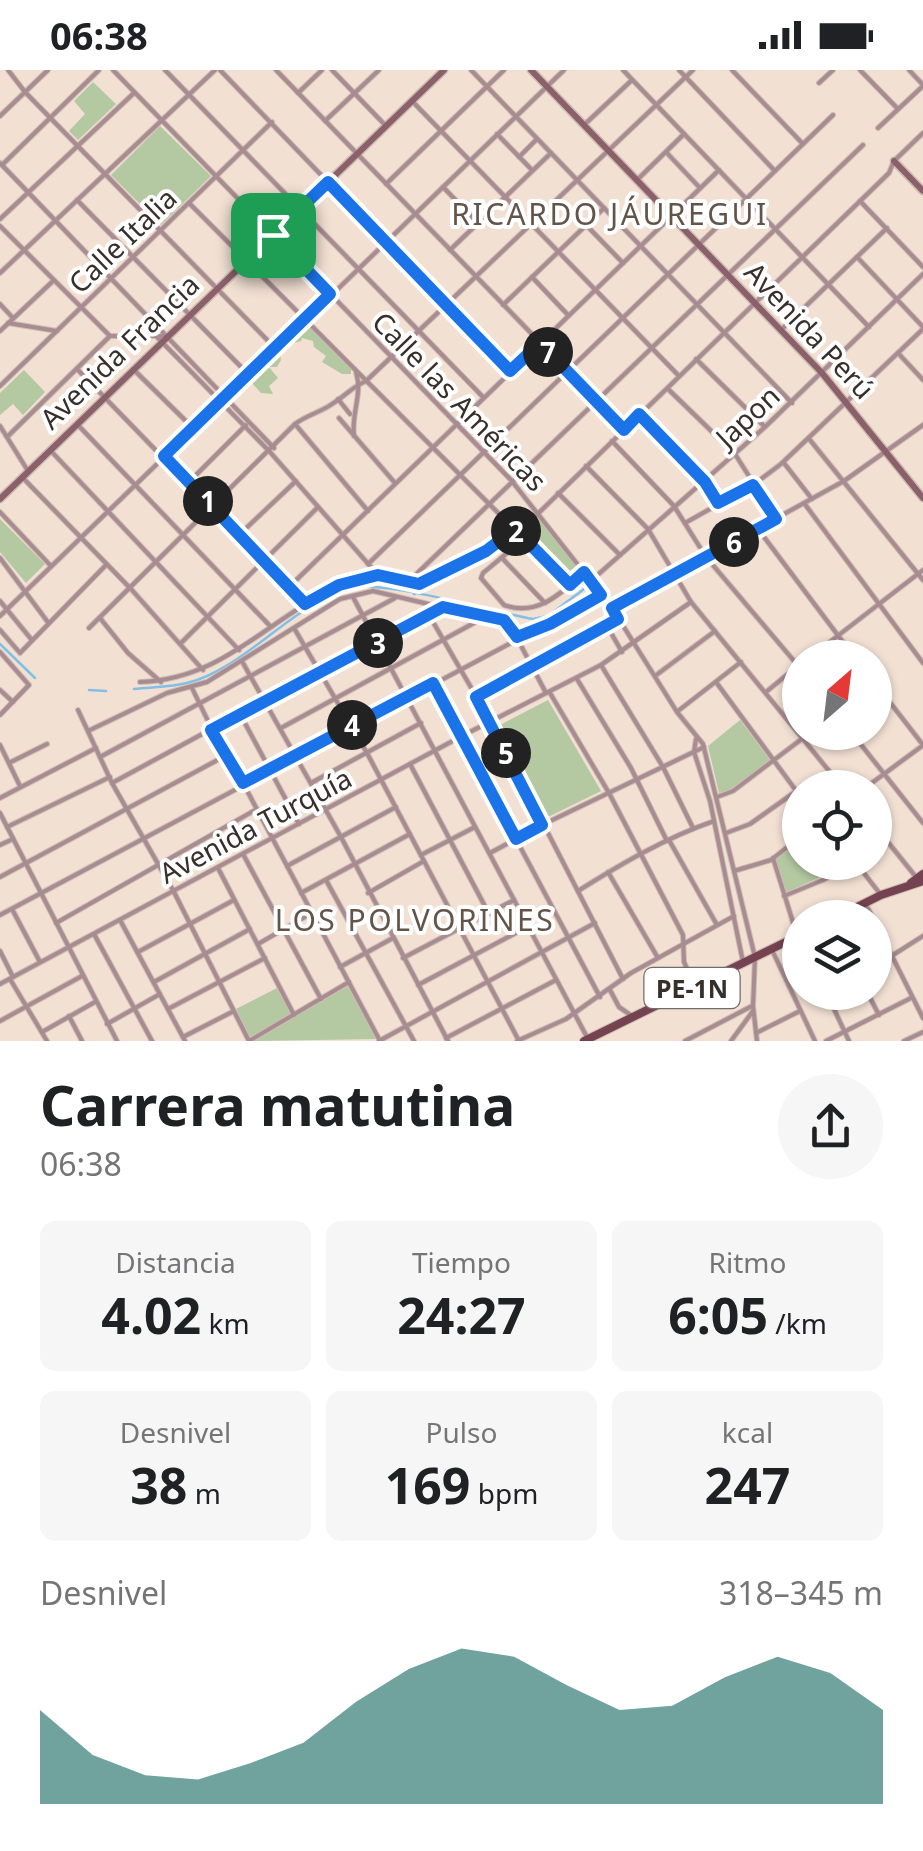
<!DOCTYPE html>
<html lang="es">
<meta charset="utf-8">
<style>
body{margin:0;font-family:"Noto Sans",sans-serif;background:#f6f6f6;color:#202124;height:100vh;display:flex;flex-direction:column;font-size:38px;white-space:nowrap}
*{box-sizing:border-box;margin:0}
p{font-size:32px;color:#757577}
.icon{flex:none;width:55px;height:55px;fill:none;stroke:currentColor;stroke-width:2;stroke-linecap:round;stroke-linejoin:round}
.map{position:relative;height:971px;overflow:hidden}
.panel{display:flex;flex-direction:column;background:#fff;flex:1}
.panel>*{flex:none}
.needle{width:65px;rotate:28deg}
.fabs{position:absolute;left:782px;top:570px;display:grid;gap:20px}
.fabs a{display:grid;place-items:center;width:110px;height:110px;border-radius:50%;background:#fff;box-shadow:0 2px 8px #0004;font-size:50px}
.pin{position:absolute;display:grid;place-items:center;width:85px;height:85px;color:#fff;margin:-42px;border-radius:20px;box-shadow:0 5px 15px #0006}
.km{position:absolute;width:50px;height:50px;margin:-25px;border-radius:50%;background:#222;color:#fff;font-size:28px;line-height:50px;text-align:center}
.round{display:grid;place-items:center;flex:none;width:105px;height:105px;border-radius:52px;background:#f6f6f6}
.overview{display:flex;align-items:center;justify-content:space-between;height:170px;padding:0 40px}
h1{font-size:55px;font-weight:700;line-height:75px}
.stats{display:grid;grid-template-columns:repeat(3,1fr);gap:15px;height:170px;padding:10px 40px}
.stats div{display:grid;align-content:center;border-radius:15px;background:#f6f6f6;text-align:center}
.stats b{font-size:50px;font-weight:700}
.stats small{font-size:28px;font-weight:400}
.stats p{font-size:28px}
.chart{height:280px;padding:20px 40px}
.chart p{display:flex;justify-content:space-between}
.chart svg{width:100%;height:180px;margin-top:10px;fill:#357c76;opacity:.7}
.status{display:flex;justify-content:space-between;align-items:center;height:70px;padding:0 50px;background:#fff;direction:ltr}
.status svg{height:28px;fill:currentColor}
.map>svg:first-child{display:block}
.green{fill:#b4c8a2}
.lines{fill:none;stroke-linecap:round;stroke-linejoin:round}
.stream{stroke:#81bfe6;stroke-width:2.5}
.street-casing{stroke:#ccbdb1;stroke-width:6}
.secondary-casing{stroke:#ccbdb1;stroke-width:9}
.primary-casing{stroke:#ccbdb1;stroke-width:10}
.street{stroke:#a98b92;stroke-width:4}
.secondary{stroke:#8b606b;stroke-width:6}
.primary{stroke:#744250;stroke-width:8}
.route-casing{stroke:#fff;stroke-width:20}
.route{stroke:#1a73e8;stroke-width:12}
.labels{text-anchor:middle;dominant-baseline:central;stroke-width:8;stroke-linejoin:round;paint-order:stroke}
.shield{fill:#fff;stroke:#726d6a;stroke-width:2.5}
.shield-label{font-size:25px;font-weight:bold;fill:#362f2a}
.street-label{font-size:28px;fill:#362f2a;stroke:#fff}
.neighbourhood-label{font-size:30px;letter-spacing:2.5px;fill:#635449;stroke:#fff}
</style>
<div class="status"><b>06:38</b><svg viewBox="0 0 49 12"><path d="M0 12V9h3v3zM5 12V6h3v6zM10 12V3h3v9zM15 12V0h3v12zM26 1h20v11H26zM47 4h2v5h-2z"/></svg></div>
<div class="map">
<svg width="923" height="971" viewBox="0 0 923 971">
<rect width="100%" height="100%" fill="#f2e0d3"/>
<g class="green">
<polygon points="93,12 116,34 78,70 69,61 85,44 74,31"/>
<polygon points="160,56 211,106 161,155 111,105"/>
<polygon points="304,249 351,296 351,304 342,304 322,292 326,286 314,277 313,271 302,268 301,271 294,273 280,284 281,290 277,297 269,297 278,308 269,316 273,324 261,323 251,312 261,303 254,300"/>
<polygon points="24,300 45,322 23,345 13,334 0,345 0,323"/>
<polygon points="538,446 581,503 571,512 521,462"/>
<polygon points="0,449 45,494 26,513 0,482"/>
<polygon points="548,630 601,721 544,749 498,656"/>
<polygon points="740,650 770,690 729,721 719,723 708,676"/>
<polygon points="800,770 800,792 851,793 785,823 776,789"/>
<polygon points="348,916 376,969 253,971"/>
<polygon points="277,918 292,944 250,967 236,939"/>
</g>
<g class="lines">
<g class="stream">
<polyline points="414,524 489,488 517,466"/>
<polyline points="0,574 35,608"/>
<path d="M134,619C151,617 171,617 187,613C247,598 293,532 352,518C387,510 492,542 533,549L548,546L584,519"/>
<polyline points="89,620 106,621"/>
</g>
<g class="street-casing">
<g id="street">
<polyline points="8,0 25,22 275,278"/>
<polyline points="113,0 511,410 612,538 677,642 703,674 755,887 753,936 757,971"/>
<polyline points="165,0 483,327"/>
<polyline points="220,0 510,301"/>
<polyline points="276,0 624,359"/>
<polyline points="332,0 386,56"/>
<polyline points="471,0 792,333"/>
<polyline points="623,0 869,257"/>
<polyline points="679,0 775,101"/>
<polyline points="732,0 803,74"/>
<polyline points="860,0 898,39"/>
<polyline points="909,0 923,15"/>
<polyline points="819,13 833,0"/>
<polyline points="298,23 322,0"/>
<polyline points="412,31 679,306"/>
<polyline points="0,46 48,0"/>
<polyline points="325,51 379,0"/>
<polyline points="584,55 632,10"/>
<polyline points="878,58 923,16"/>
<polyline points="497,64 532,100"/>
<polyline points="666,82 700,118"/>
<polyline points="519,87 537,69"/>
<polyline points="0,93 274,378"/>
<polyline points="2,95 99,0"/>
<polyline points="637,110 684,64"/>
<polyline points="386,114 504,0"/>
<polyline points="443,117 478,153"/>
<polyline points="77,130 248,304"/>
<polyline points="860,131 923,197"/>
<polyline points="189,133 570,515"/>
<polyline points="0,149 134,23"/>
<polyline points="0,156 110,266"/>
<polyline points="588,157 623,193"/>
<polyline points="450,180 551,83"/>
<polyline points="857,187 923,257"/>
<polyline points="0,203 215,0"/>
<polyline points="532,207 568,245"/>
<polyline points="0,234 13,248"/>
<polyline points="503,235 604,138"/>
<polyline points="8,253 57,261"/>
<polyline points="782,259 887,158"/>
<polyline points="0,261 53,211"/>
<polyline points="157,267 270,382 378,505 419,514 486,481 515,459"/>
<polyline points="898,283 923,310"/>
<polyline points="696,289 764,356"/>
<polyline points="77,299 305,534"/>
<polyline points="133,299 193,358"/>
<polyline points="0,316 272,52"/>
<polyline points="668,319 735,384 776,449"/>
<polyline points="338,329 350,344"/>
<polyline points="639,344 705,412 718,433"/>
<polyline points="339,348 395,413"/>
<polyline points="77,354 271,557"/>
<polyline points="295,354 368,441"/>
<polyline points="0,356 28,401"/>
<path d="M354,366C351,343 363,324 356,302"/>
<polyline points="7,367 110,266 166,266"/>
<polyline points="810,370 923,510"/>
<polyline points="612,371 674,436 706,487 800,598"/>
<polyline points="50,380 239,580"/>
<polyline points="784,393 812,429"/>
<polyline points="586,396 648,459 691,532 843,718"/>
<polyline points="22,407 131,519 203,600"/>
<polyline points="189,412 246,355"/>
<polyline points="558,423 620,485"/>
<polyline points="804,433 923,593"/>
<polyline points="0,442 51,496"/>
<polyline points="685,453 753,415 781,394 923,259"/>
<polyline points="758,459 855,588"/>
<polyline points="241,463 296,411"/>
<polyline points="518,463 889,103 894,91 923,63"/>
<path d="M524,469L483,503L481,508L504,535C537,547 560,524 583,504"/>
<polyline points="0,488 47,551"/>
<polyline points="502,488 545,533"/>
<polyline points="368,494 833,45"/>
<polyline points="593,509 765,357 923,204"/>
<polyline points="406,514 863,75"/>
<polyline points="289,517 719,100"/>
<polyline points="353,527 588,969"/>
<polyline points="0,531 31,569"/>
<polyline points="613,538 844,411 923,355"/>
<polyline points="429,545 491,652 623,909"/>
<polyline points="0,546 564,0"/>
<polyline points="100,548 128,583 161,612"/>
<polyline points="607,556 622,582"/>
<path d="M89,558L295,354C307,345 321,342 332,334C345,326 352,317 366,311L693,0"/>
<polyline points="294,558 367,683 519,971"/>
<polyline points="0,560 20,583 106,495"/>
<polyline points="181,573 318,437"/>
<polyline points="0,582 29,615 0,645"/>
<polyline points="809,588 923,500"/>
<polyline points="243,593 341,767 448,971"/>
<polyline points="601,595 663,697 693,758"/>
<polyline points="655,606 715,561"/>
<polyline points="577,609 631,698 667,771"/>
<path d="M140,612C240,609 284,522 378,505"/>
<polyline points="716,612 800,726"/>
<polyline points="433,613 600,927"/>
<polyline points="875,613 923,675"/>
<polyline points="192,618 225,686 243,713 380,971"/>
<polyline points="0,620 13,632"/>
<polyline points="766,622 800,594"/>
<polyline points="550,623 609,723 683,865 684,892 695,916"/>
<polyline points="477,627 617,550"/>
<polyline points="267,632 443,537"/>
<polyline points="78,640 112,713 174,822 249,971"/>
<polyline points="678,641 741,592"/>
<polyline points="240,644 299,754"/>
<polyline points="281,658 485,547"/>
<polyline points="88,661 167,623 207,612 340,529 373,521 509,553 546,623"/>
<polyline points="851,662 923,753"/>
<polyline points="696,669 694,682 710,731 743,892"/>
<polyline points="0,675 20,716"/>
<polyline points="100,687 395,528"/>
<polyline points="9,693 47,674"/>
<polyline points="410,694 489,844"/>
<polyline points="112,713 265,630"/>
<polyline points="311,713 421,653"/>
<polyline points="865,718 922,676"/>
<polyline points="717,727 733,721 811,662"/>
<polyline points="0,728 96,678"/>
<polyline points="0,743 117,971"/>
<polyline points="875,756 916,807"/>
<polyline points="7,757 110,707"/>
<polyline points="726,763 750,754 795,722"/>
<polyline points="669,770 717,855"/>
<polyline points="0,775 13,769"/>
<polyline points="490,783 542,755 704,677"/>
<polyline points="243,784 321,929"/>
<polyline points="421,785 475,757"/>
<polyline points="773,788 800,875"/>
<polyline points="856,793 881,825"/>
<polyline points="287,796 396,737"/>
<polyline points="218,798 294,945"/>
<polyline points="734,801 771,790 800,767"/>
<polyline points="608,802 658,888"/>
<polyline points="0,807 225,686"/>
<polyline points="326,810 414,971"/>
<path d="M578,821C621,794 665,768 714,751"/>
<polyline points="301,823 410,764"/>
<polyline points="368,823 424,791"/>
<polyline points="784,826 823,810 855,793"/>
<polyline points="865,833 873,848"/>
<polyline points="12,839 40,892"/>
<polyline points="0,845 601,525"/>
<polyline points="120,850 185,971"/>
<polyline points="875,852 923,948"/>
<polyline points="56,853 257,739"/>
<polyline points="94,864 152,971"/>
<polyline points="258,874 310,844"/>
<polyline points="772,880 815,971"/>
<polyline points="0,881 13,907"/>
<polyline points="138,882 234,830"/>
<polyline points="893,885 923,866"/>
<polyline points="403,888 514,830"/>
<polyline points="340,897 393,868"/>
<polyline points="10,909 47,971"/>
<polyline points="154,912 250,859"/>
<polyline points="0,914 462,666 601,595 691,532"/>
<polyline points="418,915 527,857"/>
<polyline points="610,920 619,937 632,946"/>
<polyline points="826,922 849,971"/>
<polyline points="867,922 879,945"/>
<polyline points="168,939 265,888"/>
<polyline points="69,946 82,971"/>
<polyline points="0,951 82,906"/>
<polyline points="107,954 160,924"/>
<polyline points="42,962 95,932"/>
<polyline points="756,963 800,941"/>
<polyline points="183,967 232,942"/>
<polyline points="446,968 556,910"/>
<polyline points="249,971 349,912"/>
<polyline points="379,971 595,853"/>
<polyline points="517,971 566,949 631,903 734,846"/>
<polyline points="685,971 752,936"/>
<polyline points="731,971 753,941"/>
<polyline points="826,971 911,928"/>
<polyline points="904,971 923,962"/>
</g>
</g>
<g class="secondary-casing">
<g id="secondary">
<polyline points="531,0 822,303 923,428"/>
<polyline points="894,91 923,121"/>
<polyline points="0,429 444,0"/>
</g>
</g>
<g class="primary-casing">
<g id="primary">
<polyline points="911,813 923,804"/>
<polyline points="835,848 881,825 923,811"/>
<polyline points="584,971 800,865"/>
</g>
</g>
<use href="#street" class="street"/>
<use href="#secondary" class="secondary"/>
<use href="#primary" class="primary"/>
</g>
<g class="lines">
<g class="route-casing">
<polygon id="route" points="328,112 510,301 540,273 624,360 639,344 705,412 718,433 753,415 776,449 612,538 618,549 476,627 542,755 516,769 433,613 243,713 211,660 443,537 504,550 517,567 550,554 601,525 584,502 570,515 515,459 486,481 419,514 378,505 339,515 305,534 164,386 330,224 273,165"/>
</g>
<use href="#route" class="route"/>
</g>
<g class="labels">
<rect class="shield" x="644.5" y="898" width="95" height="40" rx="8"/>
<g class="shield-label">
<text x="692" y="918">PE-1N</text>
</g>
<g class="street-label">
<text transform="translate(122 170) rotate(-44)">Calle Italia</text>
<text transform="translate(810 260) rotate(47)">Avenida Perú</text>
<text transform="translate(119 281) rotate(-44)">Avenida Francia</text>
<text transform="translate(460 331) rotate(46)">Calle las Américas</text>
<text transform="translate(747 346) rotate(-43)">Japon</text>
<text transform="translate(255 755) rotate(-28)">Avenida Turquía</text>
</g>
<g class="neighbourhood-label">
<text x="610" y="143">RICARDO JÁUREGUI</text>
<text x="415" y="849">LOS POLVORINES</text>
</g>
</g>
</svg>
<div class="fabs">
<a><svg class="needle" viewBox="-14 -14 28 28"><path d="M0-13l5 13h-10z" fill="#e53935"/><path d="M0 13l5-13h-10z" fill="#757577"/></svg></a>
<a><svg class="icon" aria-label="locate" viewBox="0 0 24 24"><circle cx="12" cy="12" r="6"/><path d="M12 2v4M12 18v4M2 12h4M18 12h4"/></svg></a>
<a><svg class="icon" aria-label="layers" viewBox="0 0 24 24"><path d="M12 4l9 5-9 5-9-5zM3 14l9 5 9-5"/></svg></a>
</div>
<div class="pin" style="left:273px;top:165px;background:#1e9e55"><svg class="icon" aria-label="arrive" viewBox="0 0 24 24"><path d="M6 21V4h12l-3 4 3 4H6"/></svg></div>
<b class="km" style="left:208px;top:431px">1</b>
<b class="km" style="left:516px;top:461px">2</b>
<b class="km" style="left:378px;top:573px">3</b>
<b class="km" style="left:352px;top:655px">4</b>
<b class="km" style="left:506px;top:683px">5</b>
<b class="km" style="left:734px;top:472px">6</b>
<b class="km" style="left:548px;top:282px">7</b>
</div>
<section class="panel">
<div class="overview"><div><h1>Carrera matutina</h1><p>06:38</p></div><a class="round"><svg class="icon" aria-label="share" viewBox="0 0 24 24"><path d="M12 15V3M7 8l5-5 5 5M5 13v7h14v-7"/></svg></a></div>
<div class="stats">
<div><p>Distancia</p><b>4.02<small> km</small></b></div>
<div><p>Tiempo</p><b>24:27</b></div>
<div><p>Ritmo</p><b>6:05<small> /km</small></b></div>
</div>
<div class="stats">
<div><p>Desnivel</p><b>38<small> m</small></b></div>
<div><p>Pulso</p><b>169<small> bpm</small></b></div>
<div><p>kcal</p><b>247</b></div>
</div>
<div class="chart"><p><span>Desnivel</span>318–345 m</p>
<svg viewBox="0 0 160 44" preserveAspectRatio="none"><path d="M0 44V21L10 32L20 37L30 38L40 34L50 29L60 19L70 11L80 6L90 8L100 15L110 21L120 20L130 13L140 8L150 12L160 21V44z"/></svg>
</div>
</section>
